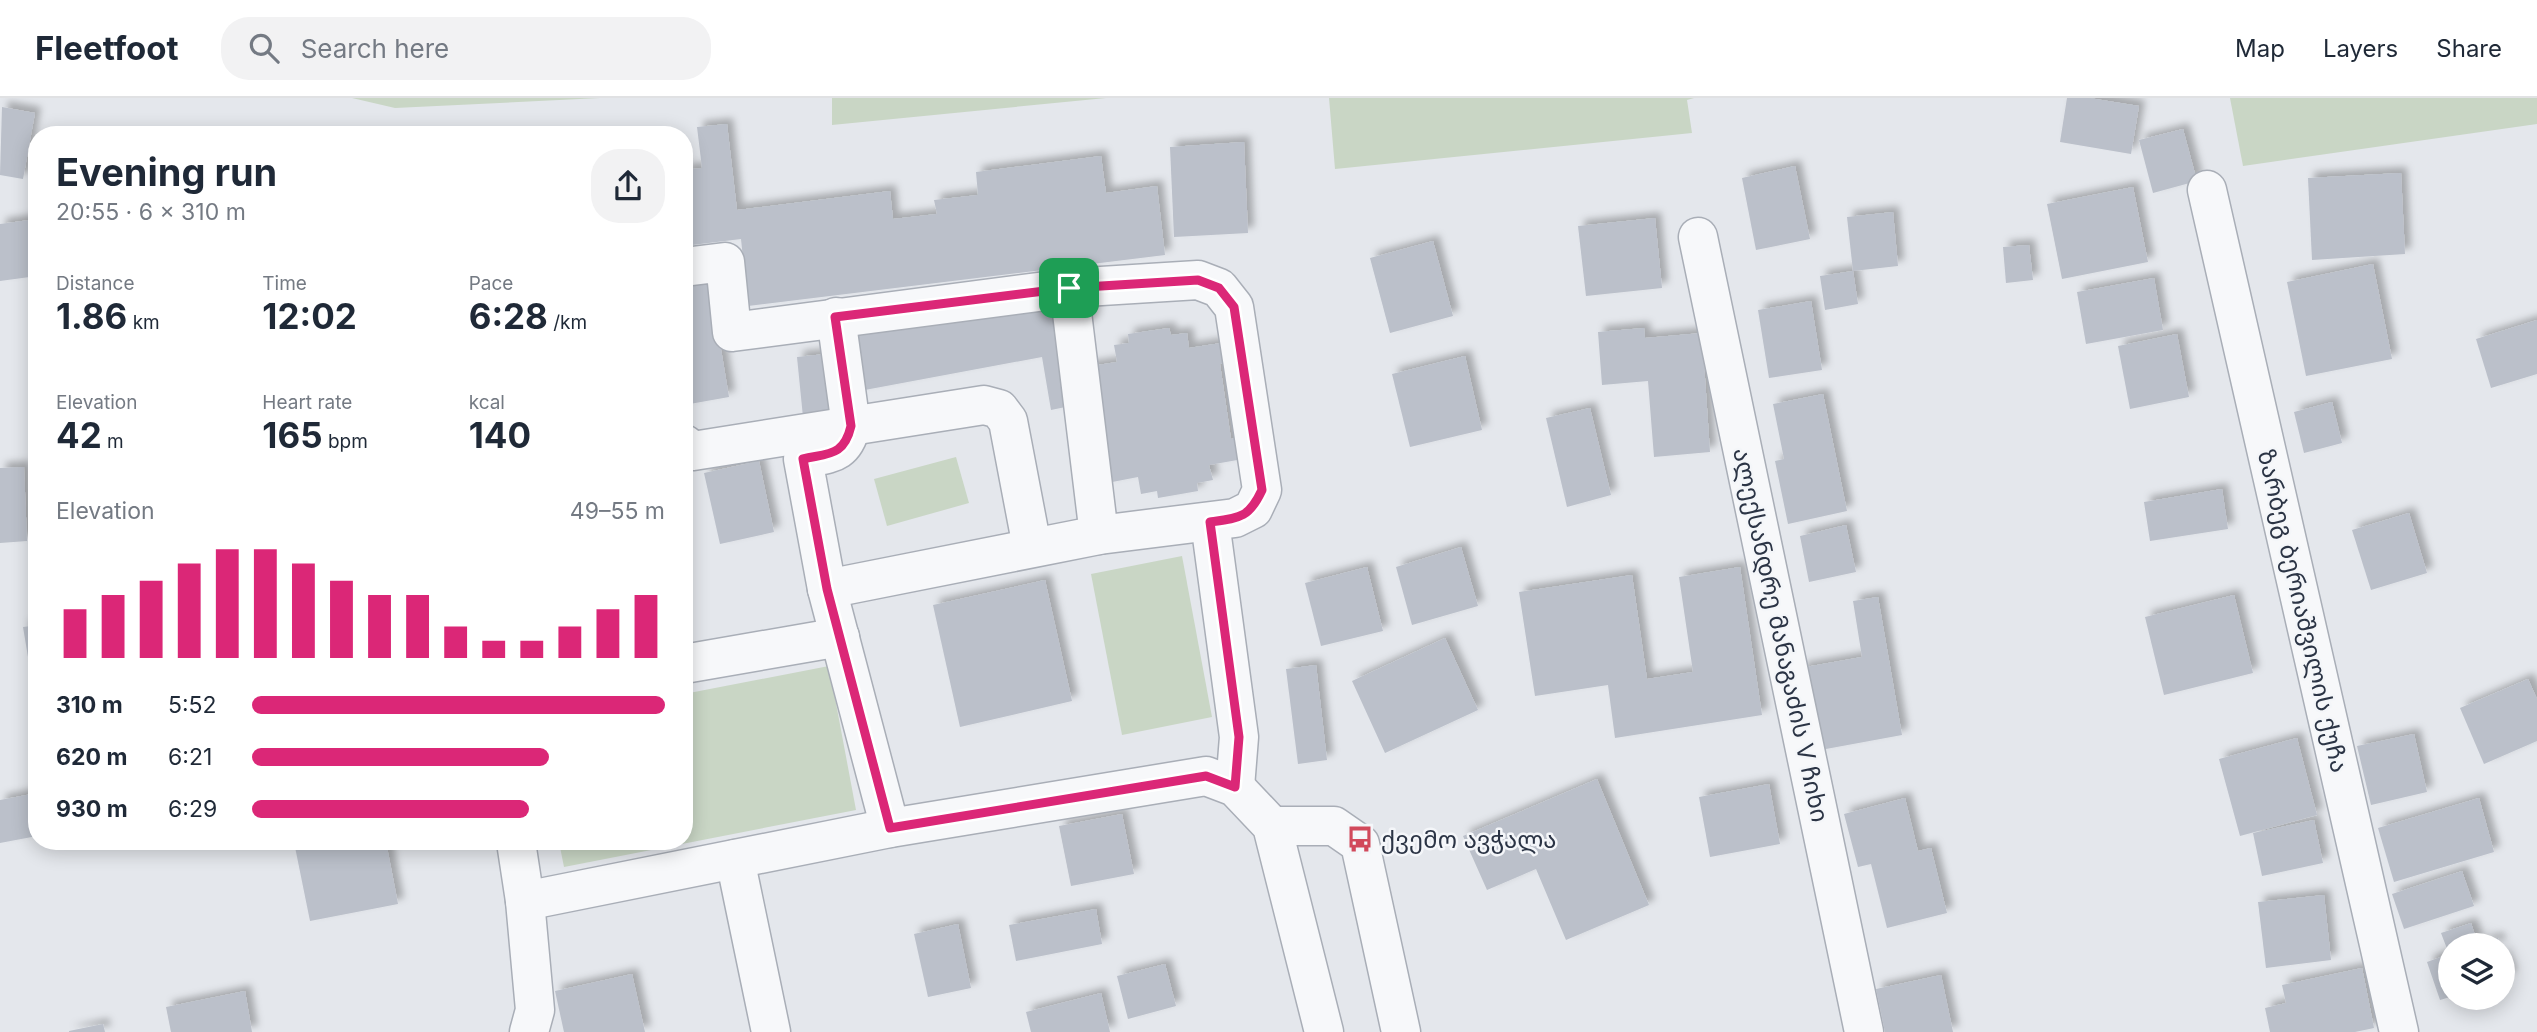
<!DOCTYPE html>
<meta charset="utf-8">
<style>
body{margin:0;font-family:Inter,"Noto Sans Georgian",sans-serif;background:#f2f2f3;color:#1f2937;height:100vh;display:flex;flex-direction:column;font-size:26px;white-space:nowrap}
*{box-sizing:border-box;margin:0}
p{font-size:23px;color:#747a83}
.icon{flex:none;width:38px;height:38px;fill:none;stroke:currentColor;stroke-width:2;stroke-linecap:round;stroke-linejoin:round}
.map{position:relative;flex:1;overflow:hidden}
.sheet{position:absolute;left:28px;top:28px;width:665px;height:724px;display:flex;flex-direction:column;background:#fff;border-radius:28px;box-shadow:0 4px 18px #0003}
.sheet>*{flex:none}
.controls{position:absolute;left:2438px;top:835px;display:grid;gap:14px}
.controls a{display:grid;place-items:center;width:77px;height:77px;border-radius:50%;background:#fff;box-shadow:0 4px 18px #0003;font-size:35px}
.pin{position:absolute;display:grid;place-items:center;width:60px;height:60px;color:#fff;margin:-30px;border-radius:14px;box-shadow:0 4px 10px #0006}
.round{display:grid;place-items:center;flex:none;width:74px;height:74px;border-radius:28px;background:#f2f2f3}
.headline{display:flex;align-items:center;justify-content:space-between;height:119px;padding:0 28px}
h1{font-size:38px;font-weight:700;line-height:52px}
.figures{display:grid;grid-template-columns:repeat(3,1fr);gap:10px;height:119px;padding:7px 28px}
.figures div{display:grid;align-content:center}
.figures b{font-size:35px;font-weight:700}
.figures small{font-size:19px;font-weight:400}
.figures p{font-size:19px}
.chart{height:196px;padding:14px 28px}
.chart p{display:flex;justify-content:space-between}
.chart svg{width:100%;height:126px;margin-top:7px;stroke:#db2777;stroke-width:6}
ul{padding:0 28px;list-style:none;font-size:23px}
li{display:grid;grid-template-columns:112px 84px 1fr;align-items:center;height:52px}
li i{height:18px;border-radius:9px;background:#db2777}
header{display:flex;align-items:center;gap:42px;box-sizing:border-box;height:98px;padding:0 35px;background:#fff;border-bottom:2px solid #e0e1e3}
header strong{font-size:33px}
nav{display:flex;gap:38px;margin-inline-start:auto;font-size:24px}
.search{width:490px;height:63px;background:#f2f2f3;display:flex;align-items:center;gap:18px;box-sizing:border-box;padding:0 24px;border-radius:28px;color:#747a83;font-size:26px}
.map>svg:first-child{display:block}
.green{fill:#c9d6c5}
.building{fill:#bbc0ca;filter:url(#shadow)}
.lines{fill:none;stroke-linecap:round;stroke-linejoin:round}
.minor-casing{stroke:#a9aeb7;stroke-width:41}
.minor{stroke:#f7f8fa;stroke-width:38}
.route-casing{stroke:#fff;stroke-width:14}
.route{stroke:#db2777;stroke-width:9}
.labels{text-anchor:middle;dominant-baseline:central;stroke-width:5;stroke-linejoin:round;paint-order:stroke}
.street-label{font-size:24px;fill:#2b3445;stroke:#f4f6f9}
.poi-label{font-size:24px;fill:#2b3445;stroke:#f4f6f9;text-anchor:start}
</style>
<header>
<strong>Fleetfoot</strong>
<div class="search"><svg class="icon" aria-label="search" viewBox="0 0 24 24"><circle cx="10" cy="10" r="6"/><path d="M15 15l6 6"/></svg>Search here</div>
<nav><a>Map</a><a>Layers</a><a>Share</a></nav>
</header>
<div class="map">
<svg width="2537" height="934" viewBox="0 0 2537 934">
<defs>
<filter id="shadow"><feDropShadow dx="6" dy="-6" stdDeviation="3.5" flood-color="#0004"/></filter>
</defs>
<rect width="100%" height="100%" fill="#e4e7ec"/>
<g class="green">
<polygon points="352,0 600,0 395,10"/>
<polygon points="832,0 1106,0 832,27"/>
<polygon points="1329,0 1694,0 1687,2 1692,35 1335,71"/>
<polygon points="2230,0 2537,0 2537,26 2243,68"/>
<polygon points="956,359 969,405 887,428 874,381"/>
<polygon points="1182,458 1212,619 1122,637 1091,476"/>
<polygon points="829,568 856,712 564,769 559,744 684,744 684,596"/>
</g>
<g class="building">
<polygon points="2067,0 2089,0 2139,8 2131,56 2060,44"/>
<polygon points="2,9 35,15 23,81 0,77"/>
<polygon points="727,26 737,112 890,93 893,121 937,116 934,102 978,97 976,74 1101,58 1106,95 1157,88 1165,157 748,208 741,141 684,148 684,72 702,70 697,29"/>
<polygon points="2183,31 2197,83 2153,95 2139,42"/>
<polygon points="1244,44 1248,135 1174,139 1170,49"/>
<polygon points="1795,68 1810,141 1756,152 1742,80"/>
<polygon points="2401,75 2405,156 2312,162 2308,80"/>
<polygon points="2133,89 2148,164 2062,181 2047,106"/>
<polygon points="1893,114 1898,168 1853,173 1847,119"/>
<polygon points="1655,120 1662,190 1586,198 1578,128"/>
<polygon points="37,121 37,178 0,183 0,126"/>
<polygon points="1433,143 1453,218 1390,235 1370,160"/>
<polygon points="2029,147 2033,182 2006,185 2003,149"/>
<polygon points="2373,166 2392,261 2306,278 2287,184"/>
<polygon points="1853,173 1858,206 1825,212 1820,178"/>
<polygon points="708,174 729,299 684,307 684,178"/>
<polygon points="2154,180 2163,232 2086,246 2077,194"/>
<polygon points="1050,202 1060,255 1080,306 1051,312 1042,259 854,294 844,241"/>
<polygon points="1811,203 1822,272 1769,280 1758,212"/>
<polygon points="2537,222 2537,276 2491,290 2476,241"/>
<polygon points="1169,230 1171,237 1187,235 1189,250 1221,245 1224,265 1220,266 1231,341 1240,339 1243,361 1209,367 1213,382 1197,385 1198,393 1158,400 1157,393 1141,396 1138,379 1107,385 1085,269 1117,264 1114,247 1129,245 1128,236"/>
<polygon points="1644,230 1645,240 1702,235 1710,354 1654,359 1648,283 1602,287 1598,234"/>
<polygon points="2177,236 2189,299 2130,311 2118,248"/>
<polygon points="835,255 842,314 803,319 797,259"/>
<polygon points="1465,258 1482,332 1410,349 1392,276"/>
<polygon points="1823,296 1847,413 1788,426 1775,363 1784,361 1773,306"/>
<polygon points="2332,304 2342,345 2304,355 2294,314"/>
<polygon points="1590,310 1611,397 1567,409 1546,320"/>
<polygon points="759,363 774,434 720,446 704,375"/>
<polygon points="24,369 27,443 0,445 0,370"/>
<polygon points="2222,391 2228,431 2150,443 2144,404"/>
<polygon points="2409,415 2427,475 2371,492 2352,432"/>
<polygon points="1846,427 1856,474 1809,484 1800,438"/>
<polygon points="1461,449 1478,508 1412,527 1396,469"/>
<polygon points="1367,469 1383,533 1321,548 1305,485"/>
<polygon points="1740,469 1762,617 1615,640 1608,587 1535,598 1519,494 1632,477 1647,581 1693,574 1679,479"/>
<polygon points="1045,482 1072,603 960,629 933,507"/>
<polygon points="2234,497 2253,575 2164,597 2145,519"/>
<polygon points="1878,499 1902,637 1815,653 1800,570 1862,559 1853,503"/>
<polygon points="37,527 37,601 35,601 23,529"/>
<polygon points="1445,540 1478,612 1385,655 1352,583"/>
<polygon points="1316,567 1327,662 1298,666 1286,571"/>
<polygon points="2528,581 2537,601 2537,643 2484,666 2460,610"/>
<polygon points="2414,636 2427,694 2371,707 2357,648"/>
<polygon points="2297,640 2317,717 2240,738 2219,661"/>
<polygon points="1597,681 1649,807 1566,842 1536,771 1487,792 1463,738"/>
<polygon points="1769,686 1780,746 1710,759 1699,699"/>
<polygon points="32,696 37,721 37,738 0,745 0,702"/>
<polygon points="1905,700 1918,753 1931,750 1947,815 1887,830 1871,766 1858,769 1844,716"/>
<polygon points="2479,700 2494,754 2394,784 2378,730"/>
<polygon points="1122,716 1134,776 1071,788 1059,728"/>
<polygon points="2314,722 2323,765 2262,778 2253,735"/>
<polygon points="294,744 386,744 398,806 310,823"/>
<polygon points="2462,773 2474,808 2404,831 2392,796"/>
<polygon points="2324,797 2331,862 2266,870 2258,804"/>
<polygon points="1096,811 1102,846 1016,863 1009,827"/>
<polygon points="2471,825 2478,846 2498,840 2500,847 2450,847 2450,899 2440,902 2427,864 2449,856 2441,835"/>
<polygon points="958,826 971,890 928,899 914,836"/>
<polygon points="2503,855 2511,878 2502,881 2502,856"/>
<polygon points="1165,866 1176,908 1128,921 1117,878"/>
<polygon points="2362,870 2374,930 2355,934 2270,934 2265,910 2286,905 2282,887"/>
<polygon points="632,876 645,934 564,934 555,893"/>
<polygon points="1941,877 1953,934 1885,934 1876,891"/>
<polygon points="245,893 252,934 171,934 166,909"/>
<polygon points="1101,895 1110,934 1031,934 1026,914"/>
<polygon points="103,926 105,934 69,934 69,933"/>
</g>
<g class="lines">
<g class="minor-casing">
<g id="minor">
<polyline points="2207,92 2399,934"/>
<polyline points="1698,139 1864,934"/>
<polyline points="684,169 725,164 732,234 1069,190 1198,182 1219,190 1234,209 1262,392 1253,411 1235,420 1099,437 827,491"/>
<polyline points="1069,190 1099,437"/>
<path d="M836,219L851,328C844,358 829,355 803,361L827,491L890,730"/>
<polyline points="684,346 693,353 984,307 999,311 1008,323 1032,449"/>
<polyline points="1210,424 1239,639 1235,689"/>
<polyline points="684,566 840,539"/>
<polyline points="1272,728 1334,728 1360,746 1401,934"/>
<polyline points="516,744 525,803 535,912 529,934"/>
<polyline points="735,761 771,934"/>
<polyline points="525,803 890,730 1206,678 1235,689 1272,728 1324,934"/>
</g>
</g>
<use href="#minor" class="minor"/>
</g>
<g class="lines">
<g class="route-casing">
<path id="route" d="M1198,182L1219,190L1234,209L1262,392C1249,420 1240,420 1210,424L1239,639L1235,689L1206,678L890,730L827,491L803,361C829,355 844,358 851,328L835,219L1069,190Z"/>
</g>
<use href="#route" class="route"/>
</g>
<defs>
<g id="bus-bare" transform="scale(2.1)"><path d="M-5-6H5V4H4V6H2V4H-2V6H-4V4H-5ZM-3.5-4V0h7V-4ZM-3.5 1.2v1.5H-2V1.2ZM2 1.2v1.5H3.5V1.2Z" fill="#d1495b" stroke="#f4f6f9" stroke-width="2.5" paint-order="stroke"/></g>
</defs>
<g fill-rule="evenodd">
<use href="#bus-bare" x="1360" y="741"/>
</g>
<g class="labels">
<g class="street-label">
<text transform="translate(2303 513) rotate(77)">ზარბეგ ბერიაშვილის ქუჩა</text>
<text transform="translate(1781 537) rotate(78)">ალექსანდრე მანაგაძის V ჩიხი</text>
</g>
<g class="poi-label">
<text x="1381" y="741">ქვემო ავჭალა</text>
</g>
</g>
</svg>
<div class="controls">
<a><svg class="icon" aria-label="layers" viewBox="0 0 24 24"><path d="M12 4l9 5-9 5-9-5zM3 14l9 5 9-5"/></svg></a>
</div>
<div class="pin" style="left:1069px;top:190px;background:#1e9e55"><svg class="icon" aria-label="arrive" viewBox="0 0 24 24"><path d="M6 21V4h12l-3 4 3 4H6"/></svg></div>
<section class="sheet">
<div class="headline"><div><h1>Evening run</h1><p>20:55 · 6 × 310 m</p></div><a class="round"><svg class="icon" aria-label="share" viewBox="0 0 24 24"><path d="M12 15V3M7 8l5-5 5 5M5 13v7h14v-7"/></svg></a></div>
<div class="figures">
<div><p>Distance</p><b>1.86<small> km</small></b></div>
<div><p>Time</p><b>12:02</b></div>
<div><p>Pace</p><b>6:28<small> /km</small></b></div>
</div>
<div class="figures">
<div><p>Elevation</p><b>42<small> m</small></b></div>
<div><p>Heart rate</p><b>165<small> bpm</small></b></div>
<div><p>kcal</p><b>140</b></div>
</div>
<div class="chart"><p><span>Elevation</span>49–55 m</p>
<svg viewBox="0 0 160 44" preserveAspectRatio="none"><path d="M5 44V27M15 44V22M25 44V17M35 44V11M45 44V6M55 44V6M65 44V11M75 44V17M85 44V22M95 44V22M105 44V33M115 44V38M125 44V38M135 44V33M145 44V27M155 44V22"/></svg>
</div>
<ul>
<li><b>310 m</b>5:52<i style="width:100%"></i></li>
<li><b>620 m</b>6:21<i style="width:72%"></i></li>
<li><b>930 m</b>6:29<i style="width:67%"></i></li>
</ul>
</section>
</div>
